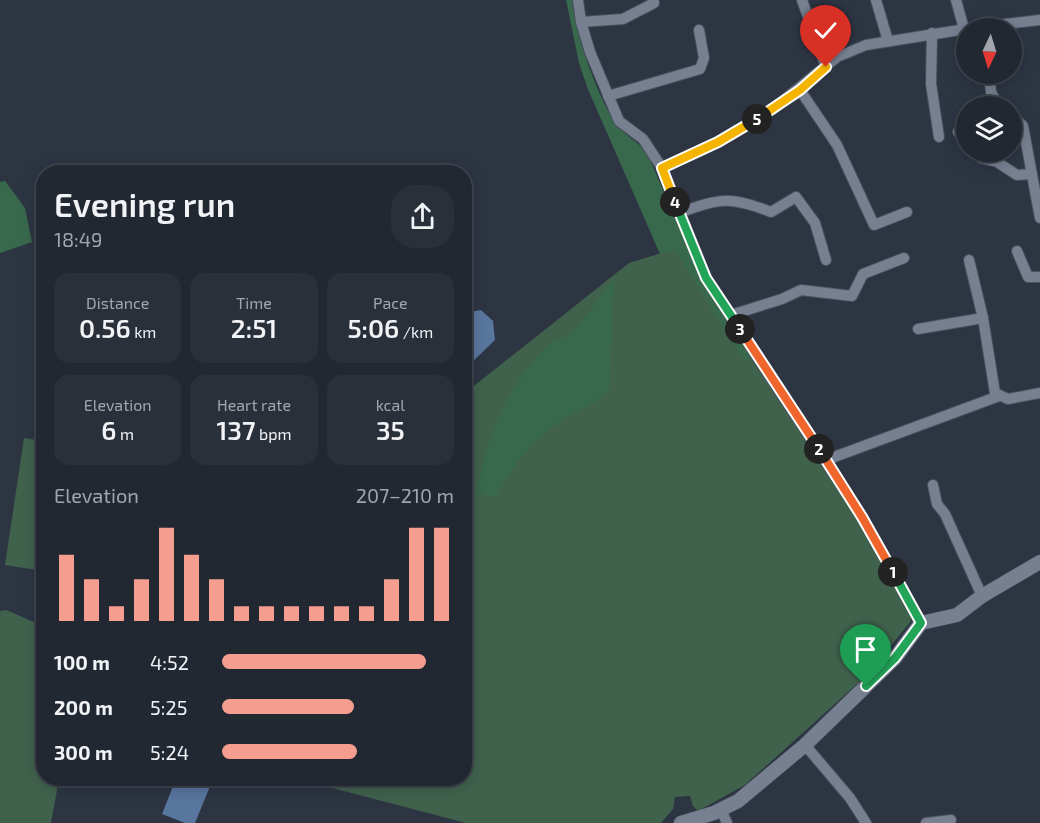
<!DOCTYPE html>
<meta charset="utf-8">
<style>
body{margin:0;font-family:"Exo 2",sans-serif;background:#2a303a;color:#f1f3f6;height:100vh;display:flex;flex-direction:column;font-size:22px;white-space:nowrap}
*{box-sizing:border-box;margin:0}
p{font-size:20px;color:#a2a6ac}
.icon{flex:none;width:33px;height:33px;fill:none;stroke:currentColor;stroke-width:2;stroke-linecap:round;stroke-linejoin:round}
.map{position:relative;flex:1;overflow:hidden}
.drawer{position:absolute;left:36px;top:165px;width:436px;height:621px;display:flex;flex-direction:column;background:#222832;border-radius:24px;box-shadow:0 3px 15px #0003,0 0 0 2px #3f444d}
.drawer>*{flex:none}
.needle{width:39px;rotate:184deg}
.buttons{position:absolute;left:956px;top:18px;display:grid;gap:12px}
.buttons a{display:grid;place-items:center;width:66px;height:66px;border-radius:50%;background:#222832;box-shadow:0 3px 15px #0003,0 0 0 2px #3f444d;font-size:30px}
.pin{position:absolute;display:grid;place-items:center;width:51px;height:51px;color:#fff;margin:-62px -26px;border-radius:50% 50% 50% 0;rotate:-45deg;box-shadow:0 0 6px #0007}
.pin .icon{rotate:45deg}
.km{position:absolute;width:30px;height:30px;margin:-15px;border-radius:50%;background:#222;color:#fff;font-size:16px;line-height:30px;text-align:center}
.round{display:grid;place-items:center;flex:none;width:63px;height:63px;border-radius:24px;background:#2a303a}
.summary{display:flex;align-items:center;justify-content:space-between;height:102px;padding:0 18px}
h1{font-size:33px;font-weight:600;line-height:45px}
.figures{display:grid;grid-template-columns:repeat(3,1fr);gap:9px;height:102px;padding:6px 18px}
.figures div{display:grid;align-content:center;border-radius:15px;background:#2a303a;text-align:center}
.figures b{font-size:26px;font-weight:600}
.figures small{font-size:16px;font-weight:400}
.figures p{font-size:16px}
.chart{height:168px;padding:12px 18px}
.chart p{display:flex;justify-content:space-between}
.chart svg{width:100%;height:108px;margin-top:6px;stroke:#f59d8f;stroke-width:6}
ul{padding:0 18px;list-style:none;font-size:20px}
li{display:grid;grid-template-columns:96px 72px 1fr;align-items:center;height:45px}
li i{height:15px;border-radius:8px;background:#f59d8f}
.map>svg:first-child{display:block}
.green{fill:#40624d}
.forest{fill:#38694d}
.water{fill:#59769f}
.lines{fill:none;stroke-linecap:round;stroke-linejoin:round}
.minor-casing{stroke:#4a515d;stroke-width:12}
.tertiary-casing{stroke:#4a515d;stroke-width:15}
.minor{stroke:#778091;stroke-width:10}
.tertiary{stroke:#778091;stroke-width:14}
.split-1-casing{stroke:#fff;stroke-width:12}
.split-2-casing{stroke:#fff;stroke-width:12}
.split-3-casing{stroke:#fff;stroke-width:12}
.split-4-casing{stroke:#fff;stroke-width:12}
.split-5-casing{stroke:#fff;stroke-width:12}
.split-6-casing{stroke:#fff;stroke-width:12}
.split-1{stroke:#22a559;stroke-width:8}
.split-2{stroke:#f0652b;stroke-width:8}
.split-3{stroke:#f0652b;stroke-width:8}
.split-4{stroke:#22a559;stroke-width:8}
.split-5{stroke:#f5b400;stroke-width:8}
.split-6{stroke:#f5b400;stroke-width:8}
</style>
<div class="map">
<svg width="1040" height="823" viewBox="0 0 1040 823">
<rect width="100%" height="100%" fill="#2d3543"/>
<g class="green">
<polygon points="678,248 851,508 912,616 911,621 867,675 745,785 698,811 693,806 690,796 675,797 673,809 661,823 466,823 298,779 465,778 465,393 629,263"/>
<polygon points="24,438 43,441 43,571 5,565"/>
<polygon points="6,610 43,626 44,778 59,779 51,823 0,823 0,611"/>
</g>
<g class="forest">
<path d="M566,0H572C575,33 598,99 617,125C625,136 639,142 647,153L689,249L753,356L745,361L675,250L660,254L587,87L579,63Z"/>
<polygon points="5,181 25,208 32,242 0,253 0,182"/>
<path d="M614,279L609,390C594,406 575,411 558,423C531,442 510,468 496,498L477,492C487,437 506,386 548,346C554,340 564,338 571,333C589,318 597,295 614,279Z"/>
</g>
<g class="water">
<polygon points="481,310 493,321 495,340 465,369 465,323 469,312"/>
<polygon points="176,779 213,779 195,823 185,823 162,814"/>
</g>
<g class="lines">
<g class="minor-casing">
<g id="minor">
<polyline points="578,0 581,22 590,52 619,121 643,139 662,168"/>
<polyline points="802,0 826,67"/>
<polyline points="876,0 888,41"/>
<polyline points="956,0 964,29"/>
<polyline points="581,22 623,19 654,3"/>
<polyline points="970,28 1040,20"/>
<polyline points="932,33 931,84 939,137"/>
<polyline points="989,74 991,92 998,106"/>
<polyline points="800,90 837,145 874,225 907,212"/>
<polyline points="608,96 700,69 704,58 699,30"/>
<polyline points="1011,115 1023,126 1040,218"/>
<polyline points="958,132 966,141"/>
<polyline points="975,152 981,158 997,162 1017,175 1032,174"/>
<path d="M679,213C720,198 730,196 771,212L796,197L815,223L826,260"/>
<polyline points="1017,251 1028,277 1040,277"/>
<polyline points="969,260 983,318 995,393 1008,399 1040,393"/>
<polyline points="731,315 782,299 801,290 852,296 863,274 904,258"/>
<polyline points="918,329 983,318"/>
<polyline points="826,460 999,396"/>
<polyline points="933,485 937,504 945,514 982,596"/>
<polyline points="921,623 862,517 706,278 662,168 718,142 773,109 837,57 866,45 966,29"/>
<polyline points="805,745 850,798 866,823"/>
<polyline points="721,810 727,823"/>
<polyline points="926,823 951,820"/>
</g>
</g>
<g class="tertiary-casing">
<polyline id="tertiary" points="681,823 714,813 738,801 805,745 895,658 921,623 957,615 982,596 1040,562"/>
</g>
<use href="#minor" class="minor"/>
<use href="#tertiary" class="tertiary"/>
</g>
<g class="lines">
<g class="split-1-casing">
<polyline id="split-1" points="866,686 895,658 921,623 893,572"/>
</g>
<g class="split-2-casing">
<polyline id="split-2" points="819,449 862,517 893,572"/>
</g>
<g class="split-3-casing">
<polyline id="split-3" points="740,329 819,449"/>
</g>
<g class="split-4-casing">
<polyline id="split-4" points="675,202 706,278 740,329"/>
</g>
<g class="split-5-casing">
<polyline id="split-5" points="675,202 662,168 718,142 757,119"/>
</g>
<g class="split-6-casing">
<polyline id="split-6" points="757,119 800,90 826,67"/>
</g>
<use href="#split-1" class="split-1"/>
<use href="#split-2" class="split-2"/>
<use href="#split-3" class="split-3"/>
<use href="#split-4" class="split-4"/>
<use href="#split-5" class="split-5"/>
<use href="#split-6" class="split-6"/>
</g>
</svg>
<div class="buttons">
<a><svg class="needle" viewBox="-14 -14 28 28"><path d="M0-13l5 13h-10z" fill="#e53935"/><path d="M0 13l5-13h-10z" fill="#a2a6ac"/></svg></a>
<a><svg class="icon" aria-label="layers" viewBox="0 0 24 24"><path d="M12 4l9 5-9 5-9-5zM3 14l9 5 9-5"/></svg></a>
</div>
<div class="pin" style="left:866px;top:686px;background:#1e9e55"><svg class="icon" aria-label="arrive" viewBox="0 0 24 24"><path d="M6 21V4h12l-3 4 3 4H6"/></svg></div>
<div class="pin" style="left:826px;top:67px;background:#d93025"><svg class="icon" aria-label="check" viewBox="0 0 24 24"><path d="M5 12l5 5 9-10"/></svg></div>
<b class="km" style="left:893px;top:572px">1</b>
<b class="km" style="left:819px;top:449px">2</b>
<b class="km" style="left:740px;top:329px">3</b>
<b class="km" style="left:675px;top:202px">4</b>
<b class="km" style="left:757px;top:119px">5</b>
<section class="drawer">
<div class="summary"><div><h1>Evening run</h1><p>18:49</p></div><a class="round"><svg class="icon" aria-label="share" viewBox="0 0 24 24"><path d="M12 15V3M7 8l5-5 5 5M5 13v7h14v-7"/></svg></a></div>
<div class="figures">
<div><p>Distance</p><b>0.56<small> km</small></b></div>
<div><p>Time</p><b>2:51</b></div>
<div><p>Pace</p><b>5:06<small> /km</small></b></div>
</div>
<div class="figures">
<div><p>Elevation</p><b>6<small> m</small></b></div>
<div><p>Heart rate</p><b>137<small> bpm</small></b></div>
<div><p>kcal</p><b>35</b></div>
</div>
<div class="chart"><p><span>Elevation</span>207–210 m</p>
<svg viewBox="0 0 160 44" preserveAspectRatio="none"><path d="M5 44V17M15 44V27M25 44V38M35 44V27M45 44V6M55 44V17M65 44V27M75 44V38M85 44V38M95 44V38M105 44V38M115 44V38M125 44V38M135 44V27M145 44V6M155 44V6"/></svg>
</div>
<ul>
<li><b>100 m</b>4:52<i style="width:88%"></i></li>
<li><b>200 m</b>5:25<i style="width:57%"></i></li>
<li><b>300 m</b>5:24<i style="width:58%"></i></li>
</ul>
</section>
</div>
